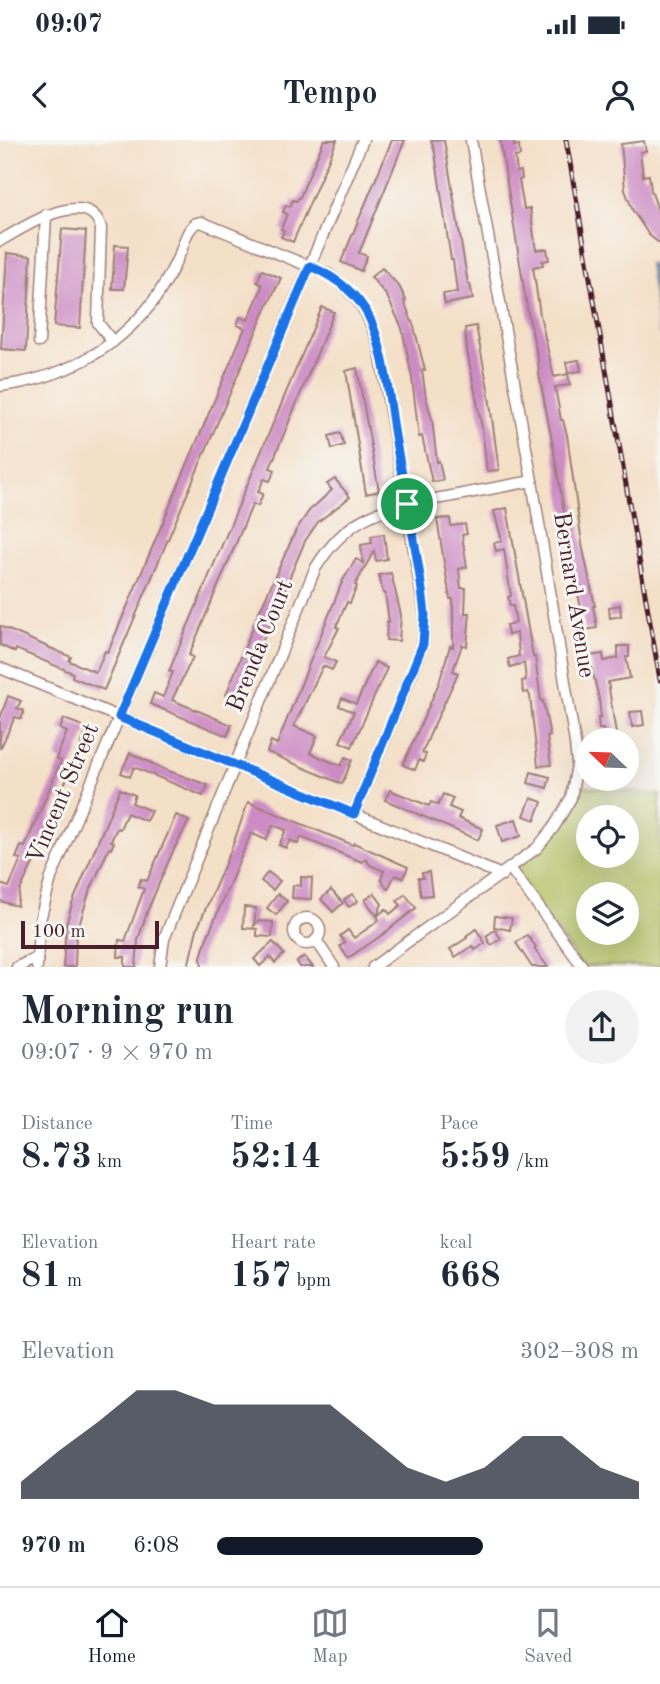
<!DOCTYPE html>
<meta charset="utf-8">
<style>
body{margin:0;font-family:"Old Standard TT",serif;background:#f2f2f3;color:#1f2937;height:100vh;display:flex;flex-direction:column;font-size:26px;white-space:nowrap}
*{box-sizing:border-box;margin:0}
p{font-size:23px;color:#747a83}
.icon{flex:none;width:38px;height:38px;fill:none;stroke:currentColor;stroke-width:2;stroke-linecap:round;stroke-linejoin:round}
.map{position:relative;height:827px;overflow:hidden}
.side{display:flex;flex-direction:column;background:#fff;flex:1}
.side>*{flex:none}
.needle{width:46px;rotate:293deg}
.fabs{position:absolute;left:576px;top:588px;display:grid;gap:14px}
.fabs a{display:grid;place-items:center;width:63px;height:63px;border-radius:50%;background:#fff;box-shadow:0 7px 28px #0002;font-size:35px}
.scale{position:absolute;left:21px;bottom:18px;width:138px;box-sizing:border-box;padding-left:7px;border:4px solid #4a1f2b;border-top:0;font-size:19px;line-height:24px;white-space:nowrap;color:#4a1f2b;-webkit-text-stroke:5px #f6f6f2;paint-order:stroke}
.pin{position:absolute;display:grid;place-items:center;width:60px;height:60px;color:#fff;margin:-30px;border:4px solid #fff;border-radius:50%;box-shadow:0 2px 7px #0007}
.round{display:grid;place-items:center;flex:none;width:74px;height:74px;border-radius:37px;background:#f2f2f3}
.overview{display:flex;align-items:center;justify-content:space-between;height:119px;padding:0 21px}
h1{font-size:38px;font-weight:800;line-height:52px}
.figures{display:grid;grid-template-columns:repeat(3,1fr);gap:10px;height:119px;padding:7px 21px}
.figures div{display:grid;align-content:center}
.figures b{font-size:35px;font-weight:800}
.figures small{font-size:19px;font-weight:400}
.figures p{font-size:19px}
.chart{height:196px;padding:14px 21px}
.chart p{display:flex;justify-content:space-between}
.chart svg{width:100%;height:126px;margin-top:7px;fill:#111827;opacity:.7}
ul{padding:0 21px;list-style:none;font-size:23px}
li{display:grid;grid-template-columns:112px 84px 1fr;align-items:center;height:52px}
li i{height:18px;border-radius:9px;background:#111827}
.status{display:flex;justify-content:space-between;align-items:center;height:49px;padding:0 35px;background:#fff;direction:ltr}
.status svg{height:19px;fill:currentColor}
header{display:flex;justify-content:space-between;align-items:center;height:91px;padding:0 21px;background:#fff;font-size:32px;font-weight:800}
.dock{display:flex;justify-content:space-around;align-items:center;height:98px;border-top:2px solid #e0e1e3;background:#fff;font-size:19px;color:#747a83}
.dock a{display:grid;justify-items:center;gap:4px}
.dock .current{color:#111827}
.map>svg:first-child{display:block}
.green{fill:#b1bf61;stroke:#7e6f46;stroke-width:2;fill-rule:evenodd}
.water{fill:#6fa3db;stroke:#5c6183;stroke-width:2}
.building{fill:#cc8bc4}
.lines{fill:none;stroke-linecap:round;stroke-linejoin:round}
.minor-casing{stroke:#9f7f79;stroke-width:13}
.minor{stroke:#fff;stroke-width:10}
.rail-casing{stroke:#4a1f2b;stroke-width:5}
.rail{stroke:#f6f6f2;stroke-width:2.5;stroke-dasharray:8;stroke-linecap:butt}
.route-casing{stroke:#fff;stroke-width:14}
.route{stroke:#1a73e8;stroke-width:9}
.labels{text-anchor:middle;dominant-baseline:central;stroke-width:6;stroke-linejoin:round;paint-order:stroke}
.street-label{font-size:24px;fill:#4a1f2b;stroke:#f6f6f2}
</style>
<div class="status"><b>09:07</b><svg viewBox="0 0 49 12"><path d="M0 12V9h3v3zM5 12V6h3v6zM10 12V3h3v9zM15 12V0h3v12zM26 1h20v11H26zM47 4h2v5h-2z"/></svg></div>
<header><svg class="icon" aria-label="back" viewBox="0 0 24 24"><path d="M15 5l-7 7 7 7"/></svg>Tempo<svg class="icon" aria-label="person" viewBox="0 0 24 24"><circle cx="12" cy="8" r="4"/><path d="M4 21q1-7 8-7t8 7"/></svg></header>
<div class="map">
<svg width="660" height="827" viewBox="0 0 660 827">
<rect width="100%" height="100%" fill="#f6f6f2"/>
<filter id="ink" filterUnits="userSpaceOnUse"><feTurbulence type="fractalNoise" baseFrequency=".0143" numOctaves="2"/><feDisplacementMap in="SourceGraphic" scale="14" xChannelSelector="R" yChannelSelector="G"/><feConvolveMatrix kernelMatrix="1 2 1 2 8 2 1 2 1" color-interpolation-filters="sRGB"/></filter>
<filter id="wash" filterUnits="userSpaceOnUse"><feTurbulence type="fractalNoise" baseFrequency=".00686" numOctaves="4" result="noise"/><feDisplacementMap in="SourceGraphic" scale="28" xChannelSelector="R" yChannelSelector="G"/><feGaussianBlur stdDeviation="1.57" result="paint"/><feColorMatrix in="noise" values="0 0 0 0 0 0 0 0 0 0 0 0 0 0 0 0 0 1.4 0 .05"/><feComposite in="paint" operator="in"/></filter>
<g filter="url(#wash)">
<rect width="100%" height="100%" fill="#f4dfc7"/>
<path class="green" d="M575,645L660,655V826H582L510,728L537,708ZM588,677H626V716H588ZM588,754H626V793H588Z"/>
<polygon class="water" points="649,124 660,128 660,196"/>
<g id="blocks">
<g class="building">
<polygon points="324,0 337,0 293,102 281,97 284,91 281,89 287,74 283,72 286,65 290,67 293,60 296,61 300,57"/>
<polygon points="392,0 405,0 359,113 367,116 361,131 341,122"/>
<polygon points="431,0 444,0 468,144 470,144 473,159 445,164 443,154 457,152 453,120 451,120 435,13"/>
<polygon points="500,0 513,0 514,6 519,5 520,16 515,17 517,32 521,31 522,39 519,40 524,69 530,68 536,110 547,109 549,120 542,121 543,125 533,127 540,175 554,237 568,234 570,245 555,247 561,280 563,280 567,295 582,404 595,466 593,466 597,488 585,490 570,411 568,384 566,384 553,306 539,234 538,219 528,173"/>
<polygon points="644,1 646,11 640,12 643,36 649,35 651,50 660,76 660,104 649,95 633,71 625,50 621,4"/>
<polygon points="62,89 86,91 80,188 54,186"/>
<polygon points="115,105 128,106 124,149 112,149"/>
<polygon points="7,113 31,116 26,211 1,209"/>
<polygon points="382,128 399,146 406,160 404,161 414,187 425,230 422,230 426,258 432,279 437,322 439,321 443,340 432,342 422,296 419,297 412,238 402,188 387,156 371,137"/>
<polygon points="262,130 281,138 264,173 104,550 72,537 73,533 16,509 15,512 0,505 0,486 71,517 69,521 95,532 97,530 105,511 108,512 245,188 237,185 240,177 248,180 261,150 262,145 257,142"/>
<polygon points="322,167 334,172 270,328 275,330 270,341 264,339 258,352 263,354 258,366 253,364 250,370 189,515 193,517 172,560 232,585 227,596 150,564 154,553 163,557 173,532 169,531"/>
<polygon points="476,186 488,249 499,330 487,331 482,288 467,210 465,188"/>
<polygon points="579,220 581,231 568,233 566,222"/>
<polygon points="357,228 379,351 366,354 346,231"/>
<polygon points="340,293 344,305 332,309 329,296"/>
<polygon points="335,339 350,357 318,382 305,401 238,559 226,555 256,479 296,390 309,371 332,350 327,344"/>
<polygon points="507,368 533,517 535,517 541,561 543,561 550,596 547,597 551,625 538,626 530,556 528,552 523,553 522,541 526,540 524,523 510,527 508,519 519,516 517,493 508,495 506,485 516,483 513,466 510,466 508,457 511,456 504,409 496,411 494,403 502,401 494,371"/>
<polygon points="450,378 451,386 465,384 467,394 462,395 467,427 459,429 461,448 466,448 465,473 470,473 467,506 462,505 453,531 458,533 431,592 422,613 426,614 423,622 419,620 415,630 403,625 439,543 450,506 453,507 453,459 450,459 437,379"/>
<polygon points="384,394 387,419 376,421 374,411 355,445 357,446 350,463 347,462 336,487 339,488 324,517 336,522 332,530 323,526 294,586 317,596 310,613 341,626 345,617 352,620 342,644 267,612 271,601 277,604 343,440 356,419 363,423 361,405 372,403 371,396"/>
<polygon points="391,433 401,475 399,501 386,500 387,482 389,482 385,453 383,453 379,435"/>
<polygon points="620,465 621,476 610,478 609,467"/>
<polygon points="618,506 629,506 629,517 626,517 630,538 608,542 616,594 604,595 603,589 599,589 598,578 601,578 599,559 589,516 603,514 604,521 618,518"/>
<polygon points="375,522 387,528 352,607 340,602 354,572 339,566 342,558 356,564"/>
<polygon points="8,556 21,561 17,568 24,571 21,579 15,577 0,609 0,579"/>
<polygon points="642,571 644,585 632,587 630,572"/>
<polygon points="64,579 88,588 36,712 38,713 20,750 17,766 0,761 0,744 9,747 21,719 16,718 21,706 25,707 61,621 56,618 67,592 60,589"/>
<polygon points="130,613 166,630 208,645 203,656 134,627 130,637 121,633"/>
<polygon points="531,632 550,637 547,648 528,643"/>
<polygon points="120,649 135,655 132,663 151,671 146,681 127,673 120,689 117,688 111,701 114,702 111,709 109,708 89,753 76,795 75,827 63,827 66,785 72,764"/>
<polygon points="390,650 429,666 431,662 438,665 443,654 453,658 449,667 461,672 458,678 483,689 478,700 385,660"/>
<polygon points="531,658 542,662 535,680 524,676"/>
<polygon points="248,662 353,705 354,703 408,727 403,738 395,735 388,749 381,739 384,731 370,725 366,719 362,722 301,697 298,704 290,700 286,708 279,705 286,690 273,685 266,700 251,693 206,800 201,817 202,827 188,827 197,789 231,710"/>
<polygon points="176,675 189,681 172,713 147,772 138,800 136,827 125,827 125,817 118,817 119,800 125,801 144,749 138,747 141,739 147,741"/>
<polygon points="516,679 521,696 502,702 497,685"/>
<polygon points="268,732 280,741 273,750 261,741"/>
<polygon points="429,732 432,755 421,756 418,738 423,738 422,733"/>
<polygon points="301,737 312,738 311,759 292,758 293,745 301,746"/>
<polygon points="331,750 343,763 333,772 321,759"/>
<polygon points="374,753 382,764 377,776 365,760"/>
<polygon points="278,754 287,761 276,775 267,768"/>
<polygon points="352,754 358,761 349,767 344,760"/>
<polygon points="405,754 416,768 382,795 348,818 340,806 345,803 340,796 348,790 354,798 374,784 379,779 377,776 386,769 390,774 401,765 397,761"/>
<polygon points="244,767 256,768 254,786 258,781 273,782 272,797 257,796 257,789 243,788"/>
<polygon points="495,776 512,778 510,790 494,787"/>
<polygon points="476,789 485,803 475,810 473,806 455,817 450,809 467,798 466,796"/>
<polygon points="495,790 501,799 491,805 486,796"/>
<polygon points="527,795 536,807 534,809 548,827 532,827 516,803"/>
<polygon points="273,802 284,814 275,823 270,817 260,826 254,819"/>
<polygon points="304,816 313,827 300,827 297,822"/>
</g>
</g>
</g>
<g filter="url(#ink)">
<use href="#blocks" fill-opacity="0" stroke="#9f7f79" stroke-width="2"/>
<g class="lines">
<g class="minor-casing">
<g id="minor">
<path d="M0,101C22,88 89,44 101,88L98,183L113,202"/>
<polyline points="39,202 46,75"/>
<path d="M0,246C61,239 114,211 152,163C164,147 173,129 181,111C184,104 186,92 192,87C195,83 196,83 201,82L328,134C358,155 368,171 379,206L425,475L423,504L415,525L354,674"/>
<polyline points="0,528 502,735"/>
<polyline points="510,728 583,827"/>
<circle cx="307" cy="791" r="13"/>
<polyline points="316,800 334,827"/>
<polyline points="17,827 37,818"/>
<polyline points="37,827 39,784 51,738 363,0"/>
<path d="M160,827L164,799L315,429C350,371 386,368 447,357C475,352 504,346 532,341"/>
<polyline points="373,827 537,708 554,687 571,658 577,624 575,603 532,341 471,0"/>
</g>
</g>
<use href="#minor" class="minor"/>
<g class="rail-casing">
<polyline id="rail" points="566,0 660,540"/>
</g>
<use href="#rail" class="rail"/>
</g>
</g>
<g class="lines" filter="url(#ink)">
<g class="route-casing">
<path id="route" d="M310,126C335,137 357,152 369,177C385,210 389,259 395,296C405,356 419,415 425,475L423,504L354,674L119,577Z"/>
</g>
<use href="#route" class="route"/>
</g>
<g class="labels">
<g class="street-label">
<text transform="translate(573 455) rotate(81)">Bernard Avenue</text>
<text transform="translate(261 506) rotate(-68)">Brenda Court</text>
<text transform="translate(64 654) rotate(-67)">Vincent Street</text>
</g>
</g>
</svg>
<div class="fabs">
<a><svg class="needle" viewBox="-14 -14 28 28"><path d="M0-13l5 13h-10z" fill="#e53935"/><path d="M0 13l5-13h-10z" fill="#747a83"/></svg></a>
<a><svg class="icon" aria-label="locate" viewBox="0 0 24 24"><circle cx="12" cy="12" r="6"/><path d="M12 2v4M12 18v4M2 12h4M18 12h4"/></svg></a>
<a><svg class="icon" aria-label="layers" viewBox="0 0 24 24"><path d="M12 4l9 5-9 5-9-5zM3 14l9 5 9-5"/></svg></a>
</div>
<div class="scale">100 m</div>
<div class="pin" style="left:407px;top:364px;background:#1e9e55"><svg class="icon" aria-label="arrive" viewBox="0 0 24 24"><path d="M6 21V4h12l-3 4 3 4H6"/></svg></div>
</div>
<section class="side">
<div class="overview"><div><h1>Morning run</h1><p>09:07 · 9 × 970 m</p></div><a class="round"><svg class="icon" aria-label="share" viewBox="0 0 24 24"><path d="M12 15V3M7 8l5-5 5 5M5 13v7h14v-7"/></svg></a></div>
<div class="figures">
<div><p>Distance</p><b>8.73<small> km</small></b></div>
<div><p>Time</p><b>52:14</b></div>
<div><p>Pace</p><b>5:59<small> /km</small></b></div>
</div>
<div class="figures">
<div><p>Elevation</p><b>81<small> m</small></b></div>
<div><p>Heart rate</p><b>157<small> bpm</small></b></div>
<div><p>kcal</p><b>668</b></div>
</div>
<div class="chart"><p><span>Elevation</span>302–308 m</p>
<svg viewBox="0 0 160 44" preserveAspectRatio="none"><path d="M0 44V38L10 27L20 17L30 6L40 6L50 11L60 11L70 11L80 11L90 22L100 33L110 38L120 33L130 22L140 22L150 33L160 38V44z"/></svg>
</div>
<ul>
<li><b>970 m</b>6:08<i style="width:63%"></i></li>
</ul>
</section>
<nav class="dock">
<a class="current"><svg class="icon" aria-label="home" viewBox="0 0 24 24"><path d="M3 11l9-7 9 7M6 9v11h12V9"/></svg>Home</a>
<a><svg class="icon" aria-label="map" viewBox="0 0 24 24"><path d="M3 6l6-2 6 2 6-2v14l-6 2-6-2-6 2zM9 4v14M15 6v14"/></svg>Map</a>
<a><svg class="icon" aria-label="saved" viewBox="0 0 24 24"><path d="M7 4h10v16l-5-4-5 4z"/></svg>Saved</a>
</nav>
